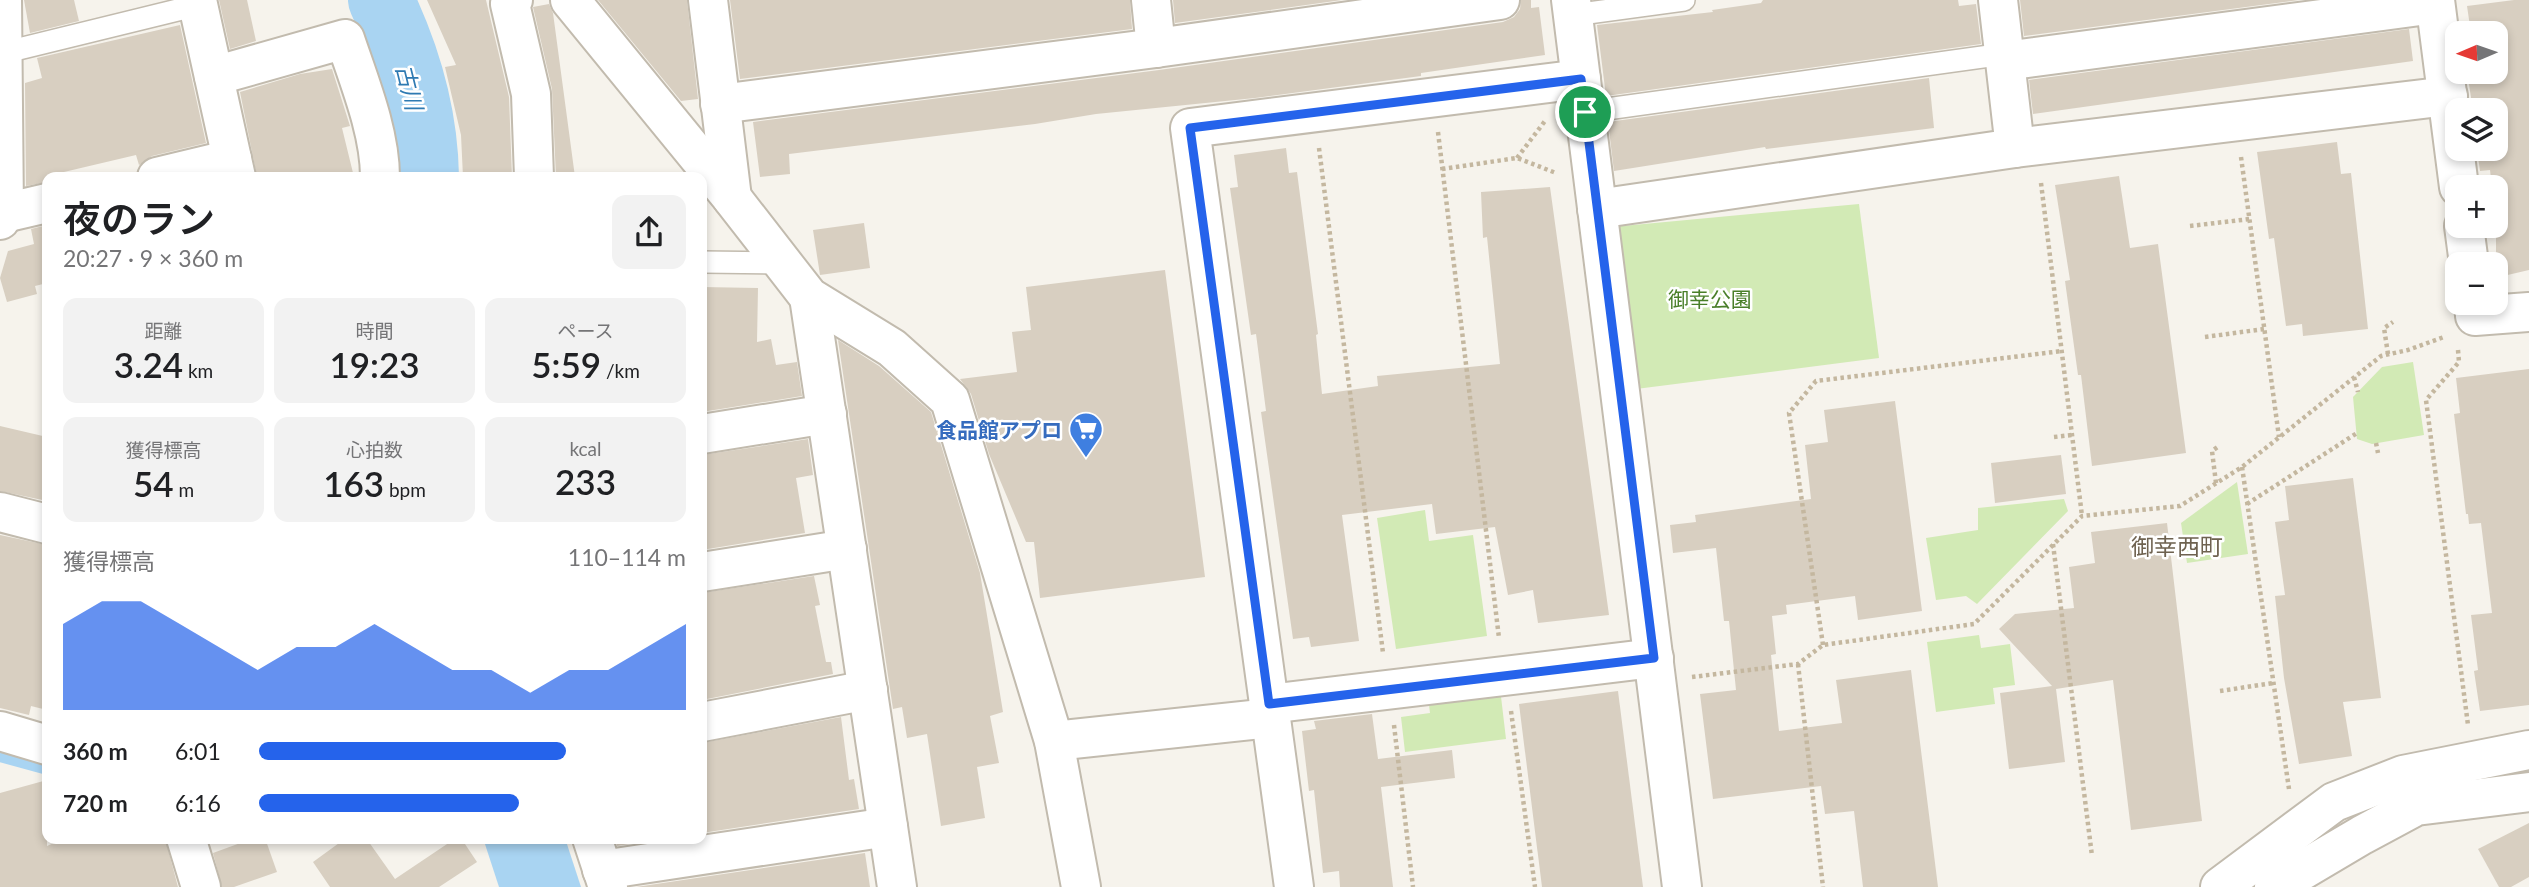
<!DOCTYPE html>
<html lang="ja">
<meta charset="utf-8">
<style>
body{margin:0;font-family:Lato,"Noto Sans JP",sans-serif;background:#f2f2f2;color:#202124;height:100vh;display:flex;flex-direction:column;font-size:26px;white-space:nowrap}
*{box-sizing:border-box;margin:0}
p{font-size:23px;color:#757577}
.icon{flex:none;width:38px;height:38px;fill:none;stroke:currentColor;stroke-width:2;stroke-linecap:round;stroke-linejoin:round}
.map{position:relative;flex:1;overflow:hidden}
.panel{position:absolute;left:42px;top:172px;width:665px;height:672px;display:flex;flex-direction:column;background:#fff;border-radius:14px;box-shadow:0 4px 10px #0003}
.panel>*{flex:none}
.needle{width:46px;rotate:268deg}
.buttons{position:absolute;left:2445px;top:21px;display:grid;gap:14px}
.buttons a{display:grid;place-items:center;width:63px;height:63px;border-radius:14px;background:#fff;box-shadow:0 4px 10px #0003;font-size:35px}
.pin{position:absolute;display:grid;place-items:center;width:60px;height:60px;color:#fff;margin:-30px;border:4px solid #fff;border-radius:50%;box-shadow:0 2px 7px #0007}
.round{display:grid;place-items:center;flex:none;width:74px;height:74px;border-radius:14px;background:#f2f2f2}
.head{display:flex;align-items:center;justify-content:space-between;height:119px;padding:0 21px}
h1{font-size:38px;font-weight:600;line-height:52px}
.metrics{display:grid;grid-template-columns:repeat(3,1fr);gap:10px;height:119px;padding:7px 21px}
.metrics div{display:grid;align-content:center;border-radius:14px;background:#f2f2f2;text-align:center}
.metrics b{font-size:35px;font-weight:600}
.metrics small{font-size:19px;font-weight:400}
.metrics p{font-size:19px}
.chart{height:196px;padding:14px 21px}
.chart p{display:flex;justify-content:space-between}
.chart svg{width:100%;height:126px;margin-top:7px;fill:#2563eb;opacity:.7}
ul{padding:0 21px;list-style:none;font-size:23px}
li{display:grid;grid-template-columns:112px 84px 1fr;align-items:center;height:52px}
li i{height:18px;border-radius:9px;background:#2563eb}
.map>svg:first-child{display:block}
.green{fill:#d2eab5}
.water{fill:#a9d4f2}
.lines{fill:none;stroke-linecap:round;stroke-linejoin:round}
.stream{stroke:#a9d4f2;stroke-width:10}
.river{stroke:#a9d4f2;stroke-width:66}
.building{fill:#d8cfc1}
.lane-casing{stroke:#c2bbae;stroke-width:24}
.street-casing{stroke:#c2bbae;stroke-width:42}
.path{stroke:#c4b79f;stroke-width:4.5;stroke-dasharray:3.5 3.5;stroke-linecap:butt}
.lane{stroke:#fff;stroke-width:21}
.street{stroke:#fff;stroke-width:38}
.route-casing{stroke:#fff;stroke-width:14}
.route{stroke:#2563eb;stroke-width:9}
.labels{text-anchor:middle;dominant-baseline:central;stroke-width:5;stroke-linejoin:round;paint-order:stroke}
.park-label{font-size:21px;fill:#4a7f2a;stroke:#fff}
.shop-label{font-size:21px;font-weight:bold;fill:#366cbe;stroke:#fff;text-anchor:end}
.water-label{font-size:23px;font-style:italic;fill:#2e7ab2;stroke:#fff}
.neighbourhood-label{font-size:23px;fill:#6e6250;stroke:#fff}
</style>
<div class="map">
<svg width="2529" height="887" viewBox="0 0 2529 887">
<rect width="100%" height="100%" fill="#f6f3ec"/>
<g class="green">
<polygon points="1859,204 1879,358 1636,389 1612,227"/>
<polygon points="2413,362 2424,435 2372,444 2357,439 2353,397 2382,367"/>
<polygon points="2237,482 2248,554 2187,563 2181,523"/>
<polygon points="2064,499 2068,511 1977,604 1966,596 1936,600 1926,538 1978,530 1978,508"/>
<polygon points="1425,510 1429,541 1473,535 1487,636 1396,649 1377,518"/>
<polygon points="1979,635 1981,648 2010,644 2015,685 1993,688 1995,704 1936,712 1927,642"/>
<polygon points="1500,688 1506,739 1405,752 1401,717 1430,713 1428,697"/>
</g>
<polygon class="water" points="483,838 565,838 581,887 499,887"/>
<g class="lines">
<polyline class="stream" points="0,757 47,770"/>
<path class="river" d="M381,0C408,56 425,114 426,177"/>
</g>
<g class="building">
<polygon points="24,0 74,0 79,21 30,33"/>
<polygon points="219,0 247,0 256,41 230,49"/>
<polygon points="427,0 486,0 509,97 512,177 463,177 461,135 445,67 456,65"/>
<polygon points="598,0 687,0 698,99 681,101"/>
<polygon points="730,0 1130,0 1132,29 740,79"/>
<polygon points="1173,0 1342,0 1175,23"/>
<polygon points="1521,0 1531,0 1531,8 1539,7 1545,55 1421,73 1421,76 1255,98 1096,114 1035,124 789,154 790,174 760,177 753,122 1159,70 1503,22 1514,17 1520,9"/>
<polygon points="1763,0 1958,0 1959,6 1976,4 1981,44 1606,96 1597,25 1713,12 1712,10 1761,3"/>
<polygon points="2020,0 2299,0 2024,36"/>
<polygon points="2514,0 2529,0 2529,270 2499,277 2496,255 2496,187 2492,187 2490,170 2480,171 2477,149 2496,149 2496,110 2473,110 2467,72 2496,72 2496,33 2471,33 2467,6"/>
<polygon points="549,4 553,13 575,177 556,177 552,89 533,7"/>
<polygon points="180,25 206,143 152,156 139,165 136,155 47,176 47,182 26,186 25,83 42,78 37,58"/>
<polygon points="2409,29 2413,61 2033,114 2029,80"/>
<polygon points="332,69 350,126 342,128 354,177 257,177 240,92 300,74"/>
<polygon points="1929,78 1934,128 1766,149 1765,147 1614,171 1608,122"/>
<polygon points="2337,142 2341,174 2351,173 2368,329 2303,336 2302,324 2286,326 2274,238 2269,239 2257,152"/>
<polygon points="1286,148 1289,173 1297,172 1318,334 1316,335 1322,394 1378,386 1377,376 1500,364 1487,237 1483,238 1481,192 1550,187 1609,615 1538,623 1533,590 1508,595 1495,527 1436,534 1432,504 1342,515 1359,641 1311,647 1309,637 1293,639 1261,412 1266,411 1256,334 1251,335 1230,188 1238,187 1234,155"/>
<polygon points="2119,176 2130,248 2158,244 2186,453 2092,466 2081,375 2078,375 2065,281 2070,280 2055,185"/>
<polygon points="864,223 870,268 820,275 813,230"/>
<polygon points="47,225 47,283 35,286 37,294 7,302 0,278 8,251 34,244 31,229"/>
<polygon points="1165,270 1205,577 1040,598 1034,542 1026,542 989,454 971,394 960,379 1017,372 1012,332 1031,330 1026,287"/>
<polygon points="702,287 758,288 757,342 771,339 776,365 797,362 802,396 702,412"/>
<polygon points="838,340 879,366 931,412 980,573 1003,712 990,716 999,763 977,767 985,818 941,826 927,734 907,738 902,707 893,709"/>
<polygon points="2529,369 2529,705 2480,711 2474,671 2478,670 2471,615 2492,613 2481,523 2469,524 2468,514 2466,514 2454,414 2460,413 2456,378"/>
<polygon points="1895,401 1922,611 1858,620 1855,596 1786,605 1787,614 1772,616 1776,654 1771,655 1779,731 1842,723 1836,680 1911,670 1938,887 1863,887 1854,811 1825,814 1821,786 1713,799 1700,694 1736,690 1729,621 1724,621 1716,548 1673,553 1670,525 1696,522 1695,515 1811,499 1805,445 1828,442 1824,410"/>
<polygon points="0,426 47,437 47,501 0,491"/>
<polygon points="808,439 813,475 796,478 805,533 702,550 702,455"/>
<polygon points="2061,455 2066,494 1995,503 1991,463"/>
<polygon points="2353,478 2381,698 2343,702 2352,756 2299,764 2284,678 2275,596 2285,595 2275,522 2289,520 2285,486"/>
<polygon points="2167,523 2202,821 2131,830 2113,680 2056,689 2065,762 2009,769 2000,693 2052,686 1999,629 2015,614 2074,608 2069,567 2095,563 2091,532"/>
<polygon points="0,535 47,545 47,710 31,706 29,715 0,708"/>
<polygon points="814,576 820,605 815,606 826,662 831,662 833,674 702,700 702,593"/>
<polygon points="1618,691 1643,887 1542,887 1519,704"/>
<polygon points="1372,714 1378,759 1452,750 1455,778 1381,787 1393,887 1340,887 1339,871 1323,873 1314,790 1309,791 1302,731 1316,729 1314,721"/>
<polygon points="841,717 849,780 854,779 859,809 702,833 702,743"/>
<polygon points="47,780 47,846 65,838 165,838 178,887 0,887 0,793"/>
<polygon points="2529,823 2529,877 2511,887 2499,887 2478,849"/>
<polygon points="254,838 265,838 277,872 234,887 222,887 213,853"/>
<polygon points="346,838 366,838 395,879 456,838 461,838 477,862 439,887 330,887 313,862"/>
<polygon points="615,838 666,838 617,846"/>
<polygon points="865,853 870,887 636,887"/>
</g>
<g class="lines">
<g class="lane-casing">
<g id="lane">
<polyline points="1573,15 1684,0"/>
<polyline points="2,53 198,5"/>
<polyline points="1585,112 2004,54"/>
<polyline points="702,262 783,263"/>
</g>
</g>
<g class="street-casing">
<g id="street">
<polyline points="197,0 236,177"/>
<polyline points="513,0 510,4 531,94 534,177"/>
<polyline points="570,0 732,198 809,297 892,348 950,400 1054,741 1081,887"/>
<polyline points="708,0 732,198"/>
<polyline points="1151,0 1156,48"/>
<polyline points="1571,0 1682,887"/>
<polyline points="1998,0 2015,148"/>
<polyline points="2435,0 2459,187"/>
<polyline points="2005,61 2435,4"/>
<path d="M214,76L345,39C359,81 380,132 380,177"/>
<polyline points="1581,79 1190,128 1269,704 1654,658"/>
<polyline points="720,104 1156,48 1500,0"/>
<polyline points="157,177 232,159"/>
<polyline points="1597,209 2015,148 2448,96"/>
<polyline points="4,213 47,203"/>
<polyline points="0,220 4,213 2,0"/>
<polyline points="2464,226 2469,264"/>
<polyline points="809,297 897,887"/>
<polyline points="2474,303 2475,316 2529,312"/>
<polyline points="702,434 827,414"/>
<polyline points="0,512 47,524"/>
<polyline points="702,572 847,549"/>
<polyline points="1269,704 1294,887"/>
<polyline points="702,722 868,690"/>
<polyline points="0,731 47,745"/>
<polyline points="1054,741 1271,718"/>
<polyline points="186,838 201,887"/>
<polyline points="592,838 608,887"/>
<polyline points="602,870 888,827"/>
<polyline points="2220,887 2334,802 2403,775 2529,750"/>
<polyline points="2274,887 2362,835 2416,806 2529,792"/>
</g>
</g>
<g class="path">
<polyline points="1438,132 1499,638"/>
<polyline points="1319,148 1383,653"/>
<polyline points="2241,157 2279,437"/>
<polyline points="1517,158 1545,121"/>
<polyline points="1442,169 1517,158 1556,173"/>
<polyline points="2041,183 2082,516"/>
<polyline points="2190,226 2250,219"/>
<polyline points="2205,337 2264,329"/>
<polyline points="2458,350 2459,362 2426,400 2468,725"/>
<polyline points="2388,354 2384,328 2393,322"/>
<polyline points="2354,377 2358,392"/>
<polyline points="2054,437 2072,435"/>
<polyline points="2376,443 2378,453"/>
<polyline points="2242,467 2289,789"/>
<polyline points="2216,483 2212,451 2219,446"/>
<polyline points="2247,504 2357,433"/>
<polyline points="2053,544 2092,856"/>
<polyline points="1823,645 1789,413 1816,381 2062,351"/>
<polyline points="1798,664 1823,887"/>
<polyline points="1692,677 1798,664 1823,645 1974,624 2082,516 2180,506 2242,467 2381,356 2408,350 2444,337"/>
<polyline points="2220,691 2273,683"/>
<polyline points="1511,711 1535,887"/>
<polyline points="1394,725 1413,887"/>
</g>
<use href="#lane" class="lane"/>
<use href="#street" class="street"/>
</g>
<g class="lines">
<g class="route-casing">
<polygon id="route" points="1581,79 1654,658 1269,704 1190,128"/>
</g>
<use href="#route" class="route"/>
</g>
<defs>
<g id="supermarket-pin" transform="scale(1.75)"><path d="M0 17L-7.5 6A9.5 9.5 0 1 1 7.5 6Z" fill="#3f7fe0" stroke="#fff"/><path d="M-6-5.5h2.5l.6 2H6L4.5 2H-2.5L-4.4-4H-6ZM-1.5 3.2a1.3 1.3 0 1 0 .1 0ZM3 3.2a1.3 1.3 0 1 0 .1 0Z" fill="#fff"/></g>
</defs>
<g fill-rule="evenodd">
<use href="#supermarket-pin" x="1086" y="429"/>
</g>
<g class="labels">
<g class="park-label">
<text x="1710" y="298">御幸公園</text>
</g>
<g class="shop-label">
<text x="1062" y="429">食品館アプロ</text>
</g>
<g class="water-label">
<text transform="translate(410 87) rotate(76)">古川</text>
</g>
<g class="neighbourhood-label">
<text x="2177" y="546">御幸西町</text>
</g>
</g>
</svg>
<div class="buttons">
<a><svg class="needle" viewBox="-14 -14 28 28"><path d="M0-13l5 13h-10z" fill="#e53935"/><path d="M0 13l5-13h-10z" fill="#757577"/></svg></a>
<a><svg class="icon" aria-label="layers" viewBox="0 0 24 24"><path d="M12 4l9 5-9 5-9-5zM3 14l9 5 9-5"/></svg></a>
<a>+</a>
<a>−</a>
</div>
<div class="pin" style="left:1585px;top:112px;background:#1e9e55"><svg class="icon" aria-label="arrive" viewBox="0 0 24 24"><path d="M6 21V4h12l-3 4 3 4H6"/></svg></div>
<section class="panel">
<div class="head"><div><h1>夜のラン</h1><p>20:27 · 9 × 360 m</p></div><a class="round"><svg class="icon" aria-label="share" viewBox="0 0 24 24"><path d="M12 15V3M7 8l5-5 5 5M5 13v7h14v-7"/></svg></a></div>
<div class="metrics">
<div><p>距離</p><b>3.24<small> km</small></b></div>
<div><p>時間</p><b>19:23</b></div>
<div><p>ペース</p><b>5:59<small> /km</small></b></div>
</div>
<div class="metrics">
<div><p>獲得標高</p><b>54<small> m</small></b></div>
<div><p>心拍数</p><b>163<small> bpm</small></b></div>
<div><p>kcal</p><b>233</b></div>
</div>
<div class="chart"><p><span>獲得標高</span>110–114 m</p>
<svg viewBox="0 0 160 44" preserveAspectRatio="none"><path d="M0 44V14L10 6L20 6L30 14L40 22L50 30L60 22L70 22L80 14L90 22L100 30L110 30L120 38L130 30L140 30L150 22L160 14V44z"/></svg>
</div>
<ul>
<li><b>360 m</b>6:01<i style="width:72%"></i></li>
<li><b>720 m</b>6:16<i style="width:61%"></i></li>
</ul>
</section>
</div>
